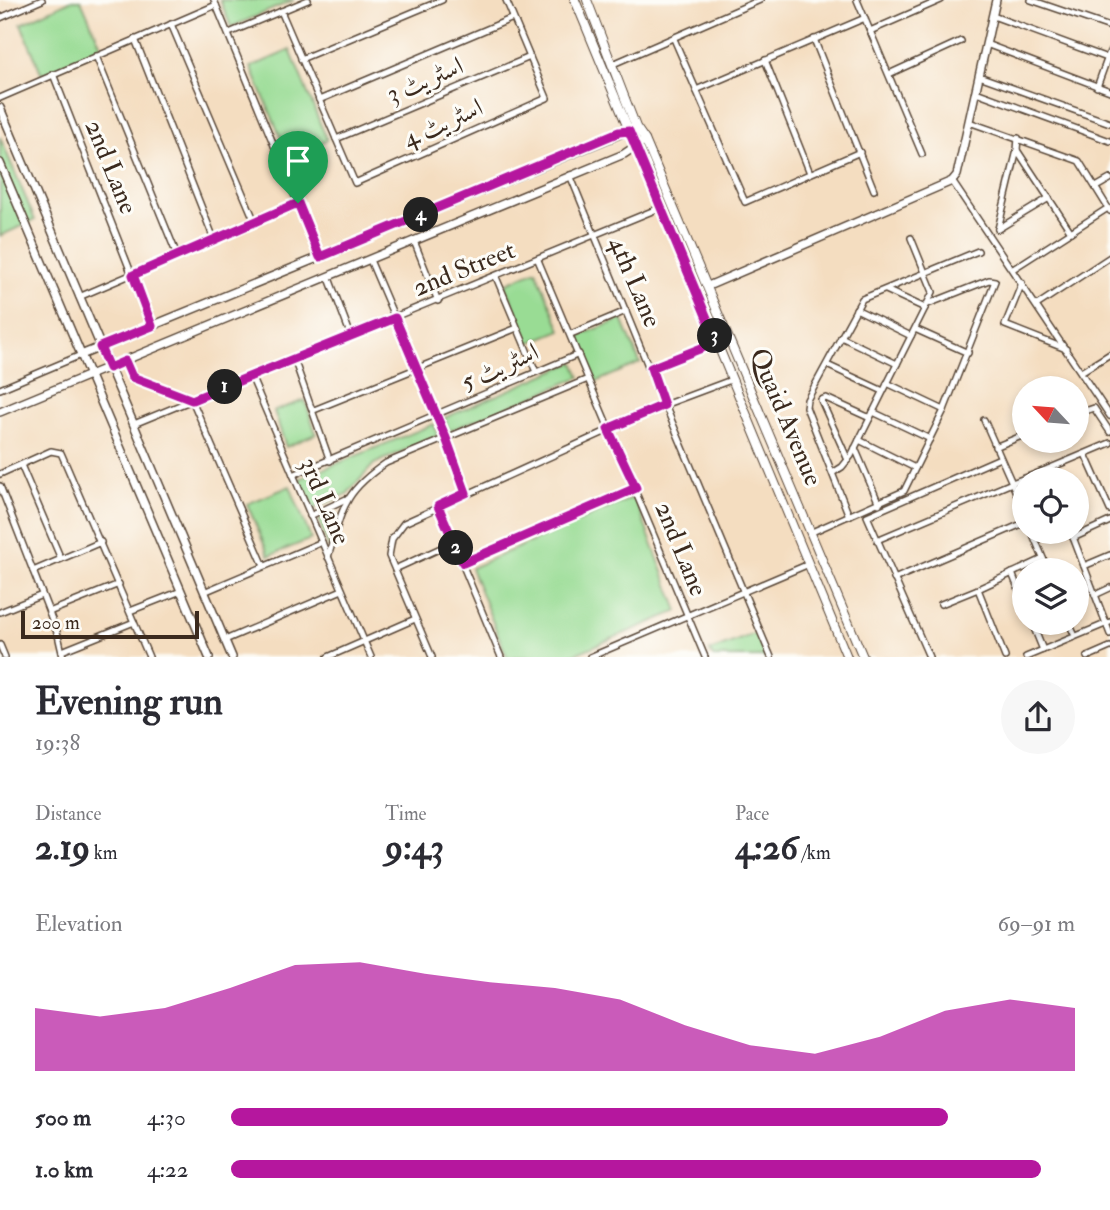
<!DOCTYPE html>
<meta charset="utf-8">
<style>
body{margin:0;font-family:"IM FELL Double Pica",Amiri,serif;background:#f7f7f7;color:#2b2b33;height:100vh;display:flex;flex-direction:column;font-size:26px;white-space:nowrap}
*{box-sizing:border-box;margin:0}
p{font-size:23px;color:#7c7c81}
.icon{flex:none;width:38px;height:38px;fill:none;stroke:currentColor;stroke-width:2;stroke-linecap:round;stroke-linejoin:round}
.map{position:relative;height:657px;overflow:hidden}
.panel{display:flex;flex-direction:column;background:#fff;flex:1}
.panel>*{flex:none}
.needle{width:46px;rotate:296deg}
.fabs{position:absolute;left:1012px;top:376px;display:grid;gap:14px}
.fabs a{display:grid;place-items:center;width:77px;height:77px;border-radius:50%;background:#fff;box-shadow:0 4px 10px #0003;font-size:35px}
.scale{position:absolute;left:21px;bottom:18px;width:178px;box-sizing:border-box;padding-left:7px;border:4px solid #3b2a1e;border-top:0;font-size:19px;line-height:24px;white-space:nowrap;color:#3b2a1e;-webkit-text-stroke:5px #fdfcf7;paint-order:stroke}
.pin{position:absolute;display:grid;place-items:center;width:60px;height:60px;color:#fff;margin:-72px -30px;border-radius:50% 50% 50% 0;rotate:-45deg;box-shadow:0 0 7px #0007}
.pin .icon{rotate:45deg}
.km{position:absolute;width:35px;height:35px;margin:-18px;border-radius:50%;background:#222;color:#fff;font-size:19px;line-height:35px;text-align:center}
.round{display:grid;place-items:center;flex:none;width:74px;height:74px;border-radius:37px;background:#f7f7f7}
.head{display:flex;align-items:center;justify-content:space-between;height:119px;padding:0 35px}
h1{font-size:38px;font-weight:800;line-height:52px}
.stats{display:grid;grid-template-columns:repeat(3,1fr);gap:10px;height:119px;padding:7px 35px}
.stats div{display:grid;align-content:center}
.stats b{font-size:35px;font-weight:800}
.stats small{font-size:19px;font-weight:400}
.stats p{font-size:19px}
.chart{height:196px;padding:14px 35px}
.chart p{display:flex;justify-content:space-between}
.chart svg{width:100%;height:126px;margin-top:7px;fill:#b5179e;opacity:.7}
ul{padding:0 35px;list-style:none;font-size:23px}
li{display:grid;grid-template-columns:112px 84px 1fr;align-items:center;height:52px}
li i{height:18px;border-radius:9px;background:#b5179e}
.map>svg:first-child{display:block}
.green{fill:#99dc94;stroke:#6a8359;stroke-width:2}
.lines{fill:none;stroke-linecap:round;stroke-linejoin:round}
.minor-casing{stroke:#574536;stroke-width:8}
.tertiary-casing{stroke:#574536;stroke-width:10}
.secondary-casing{stroke:#574536;stroke-width:10}
.minor{stroke:#fff;stroke-width:5}
.tertiary{stroke:#fff;stroke-width:7}
.secondary{stroke:#fff;stroke-width:8}
.route-casing{stroke:#fff;stroke-width:14}
.route{stroke:#b5179e;stroke-width:9}
.labels{text-anchor:middle;dominant-baseline:central;stroke-width:6;stroke-linejoin:round;paint-order:stroke}
.street-label{font-size:26px;fill:#3b2a1e;stroke:#fdfcf7}
</style>
<div class="map">
<svg width="1110" height="657" viewBox="0 0 1110 657">
<rect width="100%" height="100%" fill="#fdfcf7"/>
<filter id="ink" filterUnits="userSpaceOnUse"><feTurbulence type="fractalNoise" baseFrequency=".0143" numOctaves="2"/><feDisplacementMap in="SourceGraphic" scale="14" xChannelSelector="R" yChannelSelector="G"/><feConvolveMatrix kernelMatrix="1 2 1 2 8 2 1 2 1" color-interpolation-filters="sRGB"/></filter>
<filter id="wash" filterUnits="userSpaceOnUse"><feTurbulence type="fractalNoise" baseFrequency=".00686" numOctaves="4" result="noise"/><feDisplacementMap in="SourceGraphic" scale="28" xChannelSelector="R" yChannelSelector="G"/><feGaussianBlur stdDeviation="1.57" result="paint"/><feColorMatrix in="noise" values="0 0 0 0 0 0 0 0 0 0 0 0 0 0 0 0 0 1.4 0 .05"/><feComposite in="paint" operator="in"/></filter>
<g filter="url(#wash)">
<rect width="100%" height="100%" fill="#f4ddc0"/>
<g class="green">
<polygon points="72,0 81,0 102,48 42,75 21,24"/>
<polygon points="220,0 294,0 231,27"/>
<polygon points="290,50 327,140 289,157 251,67"/>
<polygon points="0,137 35,220 0,236"/>
<polygon points="536,270 561,330 529,343 505,284"/>
<polygon points="622,319 640,363 596,382 578,336"/>
<polygon points="574,362 580,377 449,431 444,418"/>
<polygon points="305,400 316,434 286,447 274,411"/>
<polygon points="434,424 438,435 374,464 347,494 313,509 299,479"/>
<polygon points="290,486 311,539 269,556 247,504"/>
<polygon points="634,497 678,611 568,657 507,657 471,568"/>
<polygon points="336,513 328,547 319,520"/>
<polygon points="756,633 766,657 713,657 710,651"/>
</g>
</g>
<g filter="url(#ink)">
<g class="lines">
<g class="minor-casing">
<g id="minor">
<polyline points="214,0 320,257"/>
<polyline points="857,0 922,154"/>
<polyline points="1031,0 1110,27"/>
<polyline points="281,11 355,183 547,98 506,0"/>
<polyline points="993,16 1110,59"/>
<polyline points="0,18 42,0"/>
<polyline points="171,24 255,222"/>
<polyline points="870,31 941,0"/>
<polyline points="229,33 308,0"/>
<polyline points="135,39 214,239"/>
<polyline points="674,39 745,202 860,152"/>
<polyline points="814,39 874,190"/>
<polyline points="986,44 1110,91"/>
<polyline points="96,56 177,255"/>
<polyline points="301,59 442,0"/>
<polyline points="765,60 810,173"/>
<polyline points="613,64 760,0"/>
<polyline points="53,74 152,326"/>
<polyline points="889,74 961,41"/>
<polyline points="979,76 1110,123"/>
<polyline points="1097,87 1110,51"/>
<polyline points="696,90 865,18"/>
<polyline points="976,92 1110,141"/>
<polyline points="0,98 216,5"/>
<polyline points="319,100 513,18"/>
<polyline points="969,122 1079,161 1110,211"/>
<polyline points="1018,138 1017,150 1071,232"/>
<polyline points="336,139 530,57"/>
<polyline points="570,175 664,405"/>
<polyline points="952,181 1110,416"/>
<polyline points="1096,187 1110,179"/>
<polyline points="998,229 1017,150"/>
<polyline points="998,229 1049,198"/>
<polyline points="414,241 438,301"/>
<polyline points="370,260 446,438 466,493"/>
<polyline points="538,260 705,657"/>
<polyline points="1013,269 1108,208"/>
<polyline points="496,277 536,372"/>
<polyline points="329,278 351,336"/>
<polyline points="1022,283 1005,325 1066,349"/>
<polyline points="886,290 925,308"/>
<polyline points="79,297 298,203"/>
<polyline points="1037,305 1110,257"/>
<polyline points="856,309 911,336"/>
<polyline points="915,329 968,353"/>
<polyline points="571,334 626,311"/>
<polyline points="841,337 897,364"/>
<polyline points="294,359 330,461"/>
<polyline points="125,361 132,377 192,400"/>
<polyline points="827,365 883,391"/>
<polyline points="651,368 717,342"/>
<polyline points="1081,372 1110,354"/>
<polyline points="251,376 371,657"/>
<polyline points="887,383 944,410"/>
<polyline points="0,389 81,355"/>
<polyline points="192,400 264,566"/>
<polyline points="665,405 771,657"/>
<polyline points="314,410 517,328"/>
<polyline points="873,412 930,439"/>
<polyline points="1076,414 1094,408 1110,432"/>
<polyline points="134,424 662,207"/>
<polyline points="859,440 915,468"/>
<polyline points="995,447 1024,435"/>
<polyline points="855,448 879,504"/>
<polyline points="1085,454 1110,510"/>
<polyline points="848,460 821,400 826,398 870,418"/>
<polyline points="21,465 61,559"/>
<polyline points="1048,469 1110,443"/>
<polyline points="834,472 842,467 851,456 933,292 911,238"/>
<polyline points="0,474 51,451 61,453 149,657"/>
<polyline points="293,475 579,354"/>
<polyline points="0,486 58,635 63,657"/>
<polyline points="438,506 501,657"/>
<polyline points="1024,512 1012,483 1048,469 1052,480"/>
<polyline points="310,516 346,499"/>
<polyline points="849,516 806,407 807,400 862,299 978,251"/>
<polyline points="812,532 904,491 944,410 995,281 989,280 928,304"/>
<polyline points="1032,532 1048,570"/>
<polyline points="1071,532 1110,634"/>
<polyline points="1073,538 1110,521"/>
<polyline points="877,540 1012,483 984,420"/>
<path d="M328,557C343,510 341,494 386,463L588,379"/>
<polyline points="463,563 636,489"/>
<polyline points="1084,566 1110,555"/>
<polyline points="395,569 454,542"/>
<polyline points="33,571 101,542"/>
<polyline points="1012,573 1024,603"/>
<polyline points="894,579 1024,523"/>
<polyline points="204,592 322,542"/>
<polyline points="1095,595 1110,588"/>
<polyline points="941,604 978,589"/>
<polyline points="130,611 181,591"/>
<polyline points="0,612 42,595"/>
<polyline points="49,612 119,584"/>
<polyline points="1032,623 1043,650"/>
<polyline points="1069,623 1075,636"/>
<polyline points="225,640 342,590"/>
<polyline points="0,645 5,657"/>
<polyline points="62,651 134,622"/>
<polyline points="328,657 415,619"/>
<polyline points="432,657 389,556 392,539 404,523 664,405 731,380"/>
<polyline points="590,657 809,564"/>
<polyline points="929,657 867,516 1000,458"/>
<polyline points="1005,657 978,589 1043,559"/>
<polyline points="1026,657 1110,622"/>
<polyline points="1087,657 1110,647"/>
</g>
</g>
<g class="tertiary-casing">
<g id="tertiary">
<polyline points="0,108 232,657"/>
<polyline points="0,163 209,657"/>
<polyline points="708,286 952,181 957,175 996,0"/>
<polyline points="81,355 634,128"/>
<polyline points="0,412 624,154 645,140"/>
</g>
</g>
<g class="secondary-casing">
<g id="secondary">
<polyline points="575,0 847,657"/>
<polyline points="587,0 636,127 645,140 863,657"/>
</g>
</g>
<use href="#minor" class="minor"/>
<use href="#tertiary" class="tertiary"/>
<use href="#secondary" class="secondary"/>
</g>
</g>
<g class="lines" filter="url(#ink)">
<g class="route-casing">
<polygon id="route" points="629,131 717,342 651,368 664,405 608,429 636,488 463,563 438,506 466,493 446,438 395,318 192,400 132,377 125,361 109,368 100,347 152,326 133,275 298,203 320,257 619,132"/>
</g>
<use href="#route" class="route"/>
</g>
<g class="labels">
<g class="street-label">
<text transform="translate(425 80) rotate(-23)">اسٹریٹ 3</text>
<text transform="translate(443 123) rotate(-24)">اسٹریٹ 4</text>
<text transform="translate(111 167) rotate(68)">2nd Lane</text>
<text transform="translate(464 269) rotate(-22)">2nd Street</text>
<text transform="translate(635 282) rotate(67)">4th Lane</text>
<text transform="translate(500 367) rotate(-24)">اسٹریٹ 5</text>
<text transform="translate(786 417) rotate(67)">Quaid Avenue</text>
<text transform="translate(325 501) rotate(67)">3rd Lane</text>
<text transform="translate(681 549) rotate(68)">2nd Lane</text>
</g>
</g>
</svg>
<div class="fabs">
<a><svg class="needle" viewBox="-14 -14 28 28"><path d="M0-13l5 13h-10z" fill="#e53935"/><path d="M0 13l5-13h-10z" fill="#7c7c81"/></svg></a>
<a><svg class="icon" aria-label="locate" viewBox="0 0 24 24"><circle cx="12" cy="12" r="6"/><path d="M12 2v4M12 18v4M2 12h4M18 12h4"/></svg></a>
<a><svg class="icon" aria-label="layers" viewBox="0 0 24 24"><path d="M12 4l9 5-9 5-9-5zM3 14l9 5 9-5"/></svg></a>
</div>
<div class="scale">200 m</div>
<div class="pin" style="left:298px;top:203px;background:#1e9e55"><svg class="icon" aria-label="arrive" viewBox="0 0 24 24"><path d="M6 21V4h12l-3 4 3 4H6"/></svg></div>
<b class="km" style="left:225px;top:387px">1</b>
<b class="km" style="left:456px;top:548px">2</b>
<b class="km" style="left:715px;top:336px">3</b>
<b class="km" style="left:421px;top:215px">4</b>
</div>
<section class="panel">
<div class="head"><div><h1>Evening run</h1><p>19:38</p></div><a class="round"><svg class="icon" aria-label="share" viewBox="0 0 24 24"><path d="M12 15V3M7 8l5-5 5 5M5 13v7h14v-7"/></svg></a></div>
<div class="stats">
<div><p>Distance</p><b>2.19<small> km</small></b></div>
<div><p>Time</p><b>9:43</b></div>
<div><p>Pace</p><b>4:26<small> /km</small></b></div>
</div>
<div class="chart"><p><span>Elevation</span>69–91 m</p>
<svg viewBox="0 0 160 44" preserveAspectRatio="none"><path d="M0 44V22L10 25L20 22L30 15L40 7L50 6L60 10L70 13L80 15L90 19L100 28L110 35L120 38L130 32L140 23L150 19L160 22V44z"/></svg>
</div>
<ul>
<li><b>500 m</b>4:30<i style="width:85%"></i></li>
<li><b>1.0 km</b>4:22<i style="width:96%"></i></li>
</ul>
</section>
